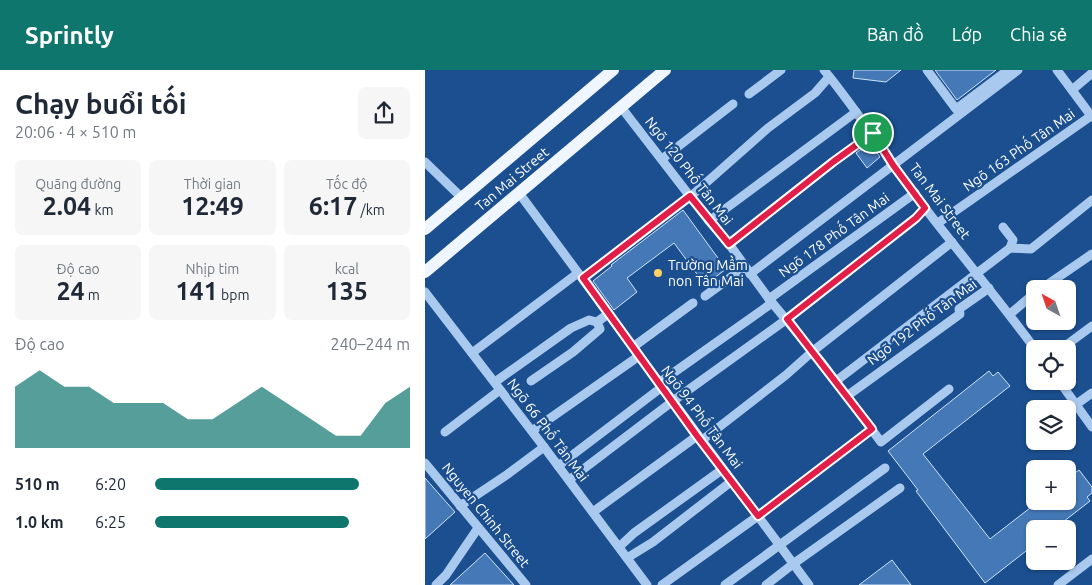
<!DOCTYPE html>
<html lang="vi">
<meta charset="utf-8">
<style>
body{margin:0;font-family:Ubuntu,sans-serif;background:#f6f6f7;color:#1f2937;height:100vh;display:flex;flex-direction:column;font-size:19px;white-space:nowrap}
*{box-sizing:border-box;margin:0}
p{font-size:16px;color:#747a83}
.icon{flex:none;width:28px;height:28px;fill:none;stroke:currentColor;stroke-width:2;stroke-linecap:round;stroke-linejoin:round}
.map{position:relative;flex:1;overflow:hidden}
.drawer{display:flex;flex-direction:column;background:#fff;width:425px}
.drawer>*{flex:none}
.needle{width:32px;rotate:320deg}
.buttons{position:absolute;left:601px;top:210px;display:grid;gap:10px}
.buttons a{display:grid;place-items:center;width:50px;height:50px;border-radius:8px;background:#fff;box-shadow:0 1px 4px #0004;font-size:25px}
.pin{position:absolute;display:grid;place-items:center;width:42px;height:42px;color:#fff;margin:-21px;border:2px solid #fff;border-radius:50%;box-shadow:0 1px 5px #0007}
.round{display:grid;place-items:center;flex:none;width:52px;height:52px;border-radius:8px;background:#f6f6f7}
.headline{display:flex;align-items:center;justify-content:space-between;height:85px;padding:0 15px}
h1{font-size:28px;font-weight:600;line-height:38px}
.metrics{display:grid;grid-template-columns:repeat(3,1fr);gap:8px;height:85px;padding:5px 15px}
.metrics div{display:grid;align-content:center;border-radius:8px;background:#f6f6f7;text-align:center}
.metrics b{font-size:25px;font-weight:600}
.metrics small{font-size:14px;font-weight:400}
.metrics p{font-size:14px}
.chart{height:140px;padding:10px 15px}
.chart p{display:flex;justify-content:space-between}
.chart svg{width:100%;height:90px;margin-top:5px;fill:#0f766e;opacity:.7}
ul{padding:0 15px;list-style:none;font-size:16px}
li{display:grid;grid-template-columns:80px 60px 1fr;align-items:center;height:38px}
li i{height:12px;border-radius:6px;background:#0f766e}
header{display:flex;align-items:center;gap:30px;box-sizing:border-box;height:70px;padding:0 25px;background:#0f766e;color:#fff}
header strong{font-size:24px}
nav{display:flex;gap:28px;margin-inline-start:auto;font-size:18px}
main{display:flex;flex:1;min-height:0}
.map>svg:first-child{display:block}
.building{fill:#4478b7;stroke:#cfe3fa}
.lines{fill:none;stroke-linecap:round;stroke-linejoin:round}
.minor{stroke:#a9c9ee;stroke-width:9}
.major{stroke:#f0f6ff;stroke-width:12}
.route-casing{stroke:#fff;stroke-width:10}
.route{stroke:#e11d48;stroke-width:6}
.poi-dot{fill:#ffd166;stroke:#1b4f8f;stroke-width:2}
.labels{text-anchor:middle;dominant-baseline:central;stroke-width:4.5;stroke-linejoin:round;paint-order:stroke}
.street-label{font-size:14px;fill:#fff;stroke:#1b4f8f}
.poi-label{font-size:14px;fill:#fff;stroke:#1b4f8f;text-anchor:start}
</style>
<header>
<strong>Sprintly</strong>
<nav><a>Bản đồ</a><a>Lớp</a><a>Chia sẻ</a></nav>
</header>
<main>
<section class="drawer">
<div class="headline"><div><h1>Chạy buổi tối</h1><p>20:06 · 4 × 510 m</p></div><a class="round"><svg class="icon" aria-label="share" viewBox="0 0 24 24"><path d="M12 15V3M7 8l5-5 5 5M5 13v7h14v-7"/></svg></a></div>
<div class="metrics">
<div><p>Quãng đường</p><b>2.04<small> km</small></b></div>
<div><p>Thời gian</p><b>12:49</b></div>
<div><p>Tốc độ</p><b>6:17<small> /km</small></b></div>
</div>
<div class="metrics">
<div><p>Độ cao</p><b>24<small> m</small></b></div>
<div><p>Nhịp tim</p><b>141<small> bpm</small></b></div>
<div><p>kcal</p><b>135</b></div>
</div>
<div class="chart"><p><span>Độ cao</span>240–244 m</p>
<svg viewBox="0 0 160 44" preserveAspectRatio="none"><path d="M0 44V14L10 6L20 14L30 14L40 22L50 22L60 22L70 30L80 30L90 22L100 14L110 22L120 30L130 38L140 38L150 22L160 14V44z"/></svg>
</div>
<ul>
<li><b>510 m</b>6:20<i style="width:80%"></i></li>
<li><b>1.0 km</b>6:25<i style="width:76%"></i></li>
</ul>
</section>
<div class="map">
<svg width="667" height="515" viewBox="0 0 667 515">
<rect width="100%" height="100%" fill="#1b4f8f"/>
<g class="building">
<polygon points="429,0 476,0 461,12 428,8"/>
<polygon points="510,0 571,0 532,30"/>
<polygon points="445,73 455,87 442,98 431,83"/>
<polygon points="258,140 301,199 280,215 249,173 202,208 212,222 189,240 168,211 187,196 186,195"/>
<polygon points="564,301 568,306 573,302 585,316 498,384 565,469 614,431 642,431 642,409 654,400 667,417 667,423 662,427 665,431 629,459 610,459 610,474 560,513 491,421 493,420 463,381"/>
<polygon points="0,408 30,442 0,469"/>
<polygon points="60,483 89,515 25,515"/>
<polygon points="467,490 486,515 434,515"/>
</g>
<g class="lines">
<g class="minor">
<path d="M399,0C435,44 465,92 500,138C536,185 575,231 610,279"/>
<polyline points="502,0 531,39 583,0"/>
<polyline points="632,0 667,47"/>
<polyline points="647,20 667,3"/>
<polyline points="324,24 356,0"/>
<polyline points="196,37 284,151 304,174 344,229 398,294 456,372 524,319"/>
<polyline points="237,89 308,34"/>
<polyline points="0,92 37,128"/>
<polyline points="94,123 384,515"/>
<polyline points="284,151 431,42"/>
<polyline points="513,153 666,46"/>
<polyline points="578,157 588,170 585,178"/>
<polyline points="304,174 408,92 448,63"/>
<polyline points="325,204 593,0"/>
<polyline points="158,208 265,127 343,58 390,23 404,7"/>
<polyline points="616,219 667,184"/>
<polyline points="0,222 119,377 222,515"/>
<polyline points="280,226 320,197"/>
<polyline points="344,229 490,123"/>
<polyline points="585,244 610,223"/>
<polyline points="208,277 268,233"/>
<polyline points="636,279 667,256"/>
<polyline points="47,283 153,203"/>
<polyline points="106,311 148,282 175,259 172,252"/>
<polyline points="411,311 585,178 606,179 667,130"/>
<polyline points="634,311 667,357"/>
<polyline points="70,312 146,258 164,250 172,252 183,244"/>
<polyline points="234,313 347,233"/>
<polyline points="422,326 535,244 534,239 564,218"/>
<polyline points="642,341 667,323"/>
<polyline points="107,361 214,286"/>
<polyline points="20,362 75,320"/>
<polyline points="276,371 361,305 388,281 527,172"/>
<polyline points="0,393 101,515"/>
<polyline points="133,396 237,317"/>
<polyline points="144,410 248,331 362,249 491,148 500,138"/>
<polyline points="35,436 80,406 119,377"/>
<polyline points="168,442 272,366"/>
<polyline points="194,477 209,463 298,399"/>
<polyline points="202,488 228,472 307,411"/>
<polyline points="11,515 21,505 53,458"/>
<polyline points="237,515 333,446 447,359"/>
<polyline points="300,515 460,398"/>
<polyline points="341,515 368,494 475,418"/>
<polyline points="633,515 667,489"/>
</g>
<g class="major">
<polyline points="0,159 188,0"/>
<polyline points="0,202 240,0"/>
</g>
</g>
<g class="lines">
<g class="route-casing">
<polygon id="route" points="448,63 468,95 500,138 491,148 362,249 447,359 333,446 272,366 158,208 265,126 304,174 408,92"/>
</g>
<use href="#route" class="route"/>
</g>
<circle class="poi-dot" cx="233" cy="203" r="5"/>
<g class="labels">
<g class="street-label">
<text transform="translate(594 80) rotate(-35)">Ngõ 163 Phố Tân Mai</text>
<text transform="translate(264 101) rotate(52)">Ngõ 120 Phố Tân Mai</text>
<text transform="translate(87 109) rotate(-40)">Tan Mai Street</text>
<text transform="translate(515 131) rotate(53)">Tan Mai Street</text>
<text transform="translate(409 165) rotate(-36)">Ngõ 178 Phố Tân Mai</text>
<text transform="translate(497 252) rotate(-37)">Ngõ 192 Phố Tân Mai</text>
<text transform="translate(277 347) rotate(53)">Ngõ 94 Phố Tân Mai</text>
<text transform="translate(123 360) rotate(53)">Ngõ 66 Phố Tân Mai</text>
<text transform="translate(61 445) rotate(51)">Nguyen Chinh Street</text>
</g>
<g class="poi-label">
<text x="243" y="195">Trường Mầm<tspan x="243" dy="16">non Tân Mai</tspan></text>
</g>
</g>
</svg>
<div class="buttons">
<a><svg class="needle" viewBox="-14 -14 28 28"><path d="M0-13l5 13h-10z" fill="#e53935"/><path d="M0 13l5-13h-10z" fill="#747a83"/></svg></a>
<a><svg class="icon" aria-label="locate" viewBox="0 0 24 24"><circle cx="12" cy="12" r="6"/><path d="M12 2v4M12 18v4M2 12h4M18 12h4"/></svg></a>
<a><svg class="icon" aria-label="layers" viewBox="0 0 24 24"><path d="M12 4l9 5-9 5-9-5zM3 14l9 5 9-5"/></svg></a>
<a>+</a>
<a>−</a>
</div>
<div class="pin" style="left:448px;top:63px;background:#1e9e55"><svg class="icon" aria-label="arrive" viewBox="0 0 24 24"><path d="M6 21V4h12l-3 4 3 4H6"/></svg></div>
</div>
</main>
